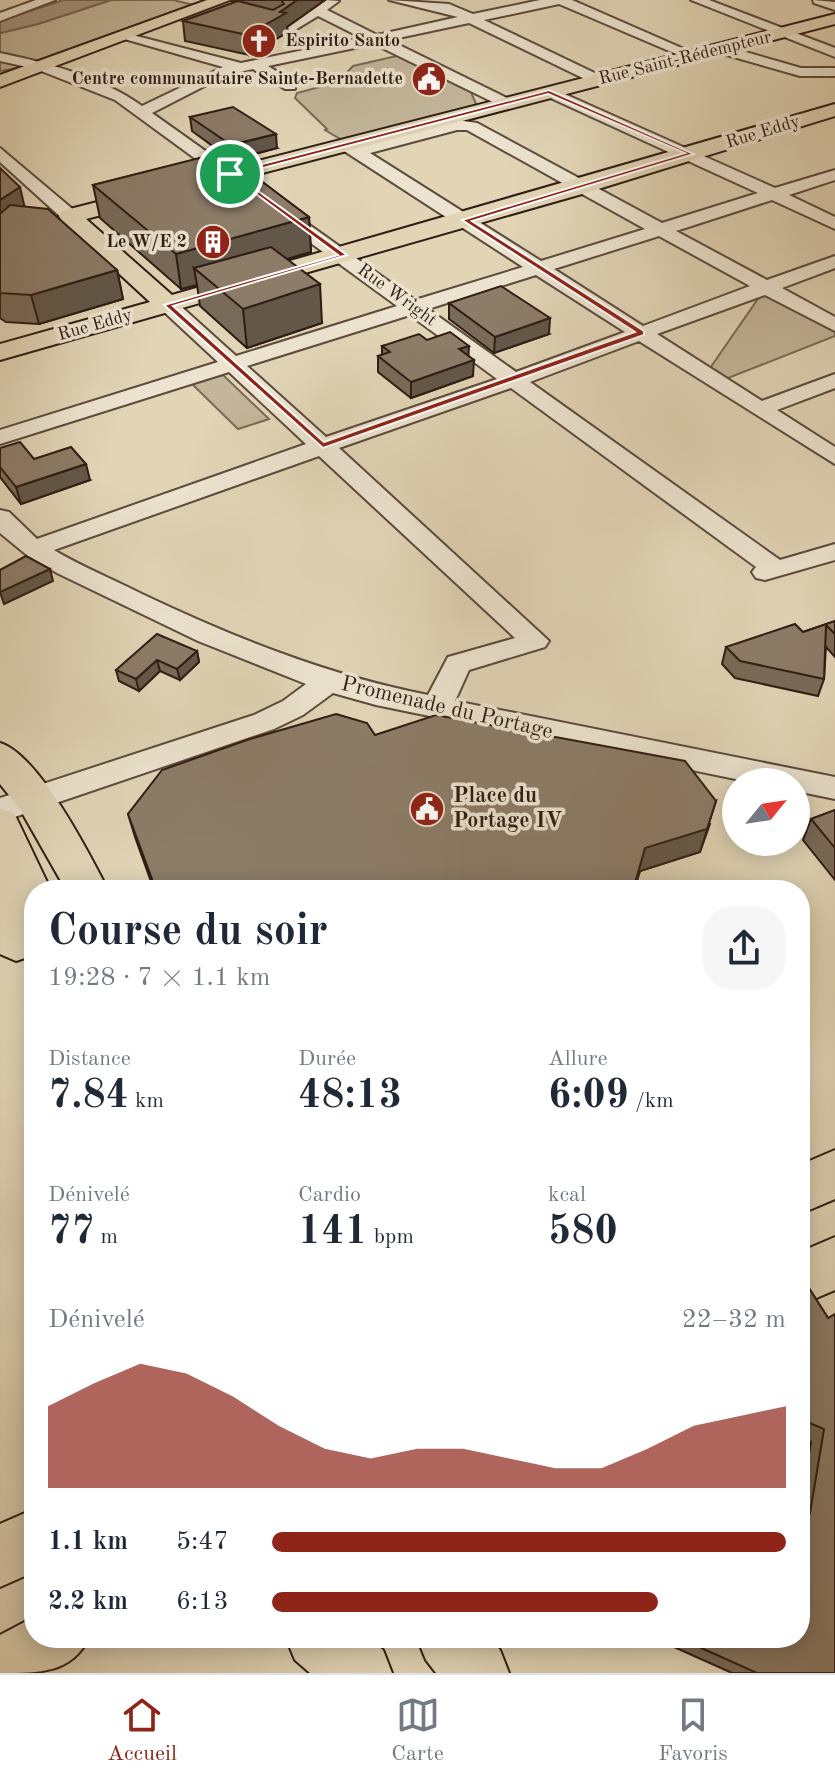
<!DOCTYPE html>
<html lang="fr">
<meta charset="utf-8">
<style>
body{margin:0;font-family:"Old Standard TT",serif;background:#f6f6f7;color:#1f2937;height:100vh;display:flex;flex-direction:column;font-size:30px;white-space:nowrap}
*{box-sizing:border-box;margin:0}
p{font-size:26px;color:#747a83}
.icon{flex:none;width:44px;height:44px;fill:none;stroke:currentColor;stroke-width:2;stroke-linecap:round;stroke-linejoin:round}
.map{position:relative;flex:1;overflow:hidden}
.panel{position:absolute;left:24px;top:880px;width:786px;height:768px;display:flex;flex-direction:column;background:#fff;border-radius:32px;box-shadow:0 4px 20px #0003}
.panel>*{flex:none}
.needle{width:52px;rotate:60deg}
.controls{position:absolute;left:722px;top:768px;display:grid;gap:16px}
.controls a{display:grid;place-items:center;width:88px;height:88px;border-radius:50%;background:#fff;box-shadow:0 4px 20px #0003;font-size:40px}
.pin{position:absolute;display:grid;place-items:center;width:68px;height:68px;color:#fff;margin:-34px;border:4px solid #fff;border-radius:50%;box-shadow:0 2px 8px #0007}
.round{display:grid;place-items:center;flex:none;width:84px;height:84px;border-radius:32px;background:#f6f6f7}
.summary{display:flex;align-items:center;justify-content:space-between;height:136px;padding:0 24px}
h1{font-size:44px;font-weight:800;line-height:60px}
.stats{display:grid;grid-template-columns:repeat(3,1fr);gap:12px;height:136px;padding:8px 24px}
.stats div{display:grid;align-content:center}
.stats b{font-size:40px;font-weight:800}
.stats small{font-size:22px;font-weight:400}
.stats p{font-size:22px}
.chart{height:224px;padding:16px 24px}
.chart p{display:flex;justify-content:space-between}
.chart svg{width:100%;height:144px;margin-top:8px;fill:#8f2418;opacity:.7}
ul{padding:0 24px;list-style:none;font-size:26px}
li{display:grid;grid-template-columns:128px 96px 1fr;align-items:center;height:60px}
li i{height:20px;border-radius:10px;background:#8f2418}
.dock{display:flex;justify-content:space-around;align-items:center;height:112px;border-top:2px solid #e0e1e3;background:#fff;font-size:22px;color:#747a83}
.dock a{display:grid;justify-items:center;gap:4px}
.dock .on{color:#8f2418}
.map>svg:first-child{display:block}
.green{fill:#c3b69a;stroke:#796957;stroke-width:2}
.water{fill:#a4967f;stroke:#756554;stroke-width:2}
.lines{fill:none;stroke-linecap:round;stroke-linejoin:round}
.minor-casing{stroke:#5c4a3c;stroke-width:4}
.major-casing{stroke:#2f1c14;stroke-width:4}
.minor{fill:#ece4d0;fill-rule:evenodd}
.major{fill:#e1d5b6;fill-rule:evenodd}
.wall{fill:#786b59;stroke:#2f1c14;stroke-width:2}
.shaded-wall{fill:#625749;stroke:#2f1c14;stroke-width:2}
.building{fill:#8c7c68;stroke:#2f1c14;stroke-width:2}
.route{fill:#8f2418;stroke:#fff;stroke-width:2;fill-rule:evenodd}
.labels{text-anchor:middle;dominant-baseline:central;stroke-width:7;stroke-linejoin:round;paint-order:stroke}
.far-poi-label{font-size:18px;font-weight:bold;fill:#2f1c14;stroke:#ece4d0;text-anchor:end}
.far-street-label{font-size:18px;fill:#2f1c14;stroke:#ece4d0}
.street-label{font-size:22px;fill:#2f1c14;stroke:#ece4d0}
.poi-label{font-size:22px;font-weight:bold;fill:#2f1c14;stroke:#ece4d0;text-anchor:start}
</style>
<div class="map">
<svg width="835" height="1673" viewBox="0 0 835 1673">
<rect width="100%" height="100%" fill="#e1d5b6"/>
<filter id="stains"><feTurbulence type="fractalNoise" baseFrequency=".0025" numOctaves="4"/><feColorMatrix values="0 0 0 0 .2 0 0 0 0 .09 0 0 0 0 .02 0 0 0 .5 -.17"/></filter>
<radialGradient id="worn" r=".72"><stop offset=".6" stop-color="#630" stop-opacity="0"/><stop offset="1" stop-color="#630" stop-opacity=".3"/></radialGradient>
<g class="green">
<polygon points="111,0 173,0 194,5 19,68 0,71 0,33 38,24"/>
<polygon points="405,54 470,90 477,106 347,143 325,130 327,129 295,98 297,93 338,82 353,66"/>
<polygon points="766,287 835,325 835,336 718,382 706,374"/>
<polygon points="223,375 269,419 238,429 192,384"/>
</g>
<polygon class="water" points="63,0 111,0 38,24 0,33 0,21"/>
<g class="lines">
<g class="minor-casing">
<g id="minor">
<polygon points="36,0 55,0 0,21 0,13"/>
<path d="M325,0L339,1L327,10L377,35L458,17L389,0L449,4L473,14L540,0H572L700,56L688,59L559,4L484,20L603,77V83H593L469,23L389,40L511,100V106H501L374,44L268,66L295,83V89H285L253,69L226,75L152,113L415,300L523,267L338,147V141H350L359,146L457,120L477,123L662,223L758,193L544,95L541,92L549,87L775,188L835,170V180L789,195L835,217V229L772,200L676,231L767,280L835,256V268L782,288L835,317V331L765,295L657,334L762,401L835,374V388L777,410L835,447V464L639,341L530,382L780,560L835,544V560L765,580L756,578L752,572L756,567L511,388L339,448L549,641L545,647L469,670L455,701L835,777V799L796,791V782H750L376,705L333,693L303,715L274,729L0,822V798L254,715L283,701L306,684L198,641L57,573L28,556L0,533V510L9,512L37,539L306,444L229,372L0,444V430L218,362L161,309L158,305L161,301H175L236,356L397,306L115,100L36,69L0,61V53C48,63 102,77 142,106L223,67L121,38V32L241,63L362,38L318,16L290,33L278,30ZM457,130H467L645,229L541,261L370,153ZM659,236L750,286L643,326L554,269ZM536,275L625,332L516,372L428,309ZM410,315L497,379L326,437L247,366ZM319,456L515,638L448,657L428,695C327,675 235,638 142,594C113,579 82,567 54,550Z"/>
<polygon points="691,0 709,0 835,48 835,57"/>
<polygon points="813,0 835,2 835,10 814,3"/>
<polygon points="721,45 801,68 835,68 835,76 800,76 716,52 714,49"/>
<polygon points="0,148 76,212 76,220 64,220 0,162"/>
</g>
</g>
<g class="major-casing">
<g id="major">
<polygon points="207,0 230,0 0,87 0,75"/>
<polygon points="835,14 835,24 86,219 172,295 835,104 835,116 582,194 0,360 0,344 150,302 62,221 59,216 62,211"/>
<path d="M0,743C39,755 89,853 108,890H66L20,809L0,784Z"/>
<polygon points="0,809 14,813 47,882 42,890 34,890 31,897 34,950 31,956 16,961 0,954"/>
<polygon points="835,1150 835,1199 800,1214 800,1165"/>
<polygon points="835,1237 835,1290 800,1305 800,1252"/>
<polygon points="34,1509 34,1572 0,1587 0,1524"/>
<path d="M34,1617V1638H89C71,1673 41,1673 0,1673V1635Z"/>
<polygon points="286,1638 367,1638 383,1650 392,1673 310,1673 295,1660"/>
<polygon points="417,1638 489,1638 500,1650 509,1673 436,1673 426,1660"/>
</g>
</g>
<use href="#minor" class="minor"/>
<use href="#major" class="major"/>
</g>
<g class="wall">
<polygon points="232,0 325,0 287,27 288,32 249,55 185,41 183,21 235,2 232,2"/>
<polygon points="190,117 277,148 232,160 309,217 311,252 287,259 322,323 247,348 200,306 197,285 181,289 100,218 93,185 222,153 192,131"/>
<polygon points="0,168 25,207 117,270 123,299 39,324 6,322 0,318"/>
<polygon points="449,303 549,334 494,353 449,319"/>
<polygon points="427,340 469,356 473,376 411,398 378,372 378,356 382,355 382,346"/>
<polygon points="0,448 34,459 90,480 21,504 0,477"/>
<polygon points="835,621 835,657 826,647 824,679 818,696 735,678 722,664 726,647 803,632"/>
<polygon points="197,651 199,662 180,680 160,671 139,691 119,681 116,670"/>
<polygon points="375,735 710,824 700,852 640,871 634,890 154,890 135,837 128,814"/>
<polygon points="835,810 835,880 803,840 811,819"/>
<polygon points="800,1274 828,1318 835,1673 732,1673 654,1638 800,1638 800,1505 811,1442 800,1438"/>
</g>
<g class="shaded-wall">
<polygon points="297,0 325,0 287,27 288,32 249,55 247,35"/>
<polygon points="276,134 277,148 232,160 231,145"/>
<polygon points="20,187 26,213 0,228 0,200"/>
<polygon points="309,217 311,252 210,281 194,268 197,285 181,289 176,254"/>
<polygon points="117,270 123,299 39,324 31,295"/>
<polygon points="320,284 322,323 247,348 243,309"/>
<polygon points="550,318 549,334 494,353 495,337"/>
<polygon points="469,346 468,362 459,349"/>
<polygon points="474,360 473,376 411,398 411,382"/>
<polygon points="86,464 90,480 21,504 16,487"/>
<polygon points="50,569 53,581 4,604 0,592"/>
<polygon points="197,651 199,662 180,680 177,669"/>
<polygon points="157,660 160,671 139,691 136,679"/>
<polygon points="716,801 700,852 640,871 634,890 633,890 645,848"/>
</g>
<g class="building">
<polygon points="281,0 297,0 280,12 286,13 247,35 183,21 238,1 273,10 284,4"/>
<polygon points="233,107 276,134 231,145 190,117"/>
<polygon points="223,152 309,217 176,254 93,185"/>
<polygon points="0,168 20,187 0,200"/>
<polygon points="10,205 48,209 117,270 31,295 0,293 0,214"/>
<polygon points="271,247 320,284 243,309 194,268"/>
<polygon points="501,286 550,318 495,337 449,303"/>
<polygon points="450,332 469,346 459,349 474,360 411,382 378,356 390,352 382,346 419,334 427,340"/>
<polygon points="20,442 34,459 71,447 86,464 16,487 0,467 0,448"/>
<polygon points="26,556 50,569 0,592 0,570"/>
<polygon points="835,621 835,634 826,625 824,679 740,661 726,647 795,624 803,632"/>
<polygon points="157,634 197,651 177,669 157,660 136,679 116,670"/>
<polygon points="336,714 367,723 375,735 436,715 685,761 716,801 707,829 645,848 633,890 156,890 128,814 162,770 250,739"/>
<polygon points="835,810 835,848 811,819"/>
<polygon points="800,1274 828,1318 835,1314 835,1673 757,1673 679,1638 800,1638 800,1508 810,1513 824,1429 800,1419"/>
</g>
<path class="route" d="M549,90L694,154L472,221L644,331V335L323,448L164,305L338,255L228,173ZM548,94L685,153L462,220L635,332L324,442L173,306L347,255L236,175Z"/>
<defs>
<g id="church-disc" transform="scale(1.8)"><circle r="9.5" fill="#8f2418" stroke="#ece4d0"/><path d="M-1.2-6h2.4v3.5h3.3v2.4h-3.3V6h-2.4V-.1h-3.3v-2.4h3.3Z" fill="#fff"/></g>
<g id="civic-disc" transform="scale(1.8)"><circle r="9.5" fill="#8f2418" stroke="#ece4d0"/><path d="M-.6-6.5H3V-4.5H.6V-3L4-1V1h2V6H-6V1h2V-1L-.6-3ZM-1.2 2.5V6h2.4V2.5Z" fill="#fff"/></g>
<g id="building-disc" transform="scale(1.8)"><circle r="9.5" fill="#8f2418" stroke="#ece4d0"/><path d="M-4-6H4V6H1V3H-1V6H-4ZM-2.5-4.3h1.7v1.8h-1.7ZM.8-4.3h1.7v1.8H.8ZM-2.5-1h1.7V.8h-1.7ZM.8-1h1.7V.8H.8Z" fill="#fff"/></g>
</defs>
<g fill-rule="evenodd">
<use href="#church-disc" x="259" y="41"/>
<use href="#civic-disc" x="429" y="79"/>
<use href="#building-disc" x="213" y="242"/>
<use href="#civic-disc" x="427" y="809"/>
</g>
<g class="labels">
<g class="far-poi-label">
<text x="285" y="41" text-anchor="start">Espirito Santo</text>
<text x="403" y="79">Centre communautaire Sainte-Bernadette</text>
<text x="187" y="242">Le W/E 2</text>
</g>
<g class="far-street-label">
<text transform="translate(685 58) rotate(-14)">Rue Saint-Rédempteur</text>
<text transform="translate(763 132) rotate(-17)">Rue Eddy</text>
<text transform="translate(397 295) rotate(36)">Rue Wright</text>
<text transform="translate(95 325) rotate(-16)">Rue Eddy</text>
</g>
<g class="street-label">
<text transform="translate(447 708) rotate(13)">Promenade du Portage</text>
</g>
<g class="poi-label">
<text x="453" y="796">Place du<tspan x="453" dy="25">Portage IV</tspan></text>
</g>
</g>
<rect width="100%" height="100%" filter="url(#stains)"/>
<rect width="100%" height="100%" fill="url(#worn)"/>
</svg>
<div class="controls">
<a><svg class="needle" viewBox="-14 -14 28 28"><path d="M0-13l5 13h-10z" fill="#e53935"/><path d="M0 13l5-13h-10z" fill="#747a83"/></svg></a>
</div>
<div class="pin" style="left:230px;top:174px;background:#1e9e55"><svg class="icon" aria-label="arrive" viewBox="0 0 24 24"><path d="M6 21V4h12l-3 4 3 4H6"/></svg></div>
<section class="panel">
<div class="summary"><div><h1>Course du soir</h1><p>19:28 · 7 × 1.1 km</p></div><a class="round"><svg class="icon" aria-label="share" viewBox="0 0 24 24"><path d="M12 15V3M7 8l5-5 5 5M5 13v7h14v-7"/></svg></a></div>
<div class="stats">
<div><p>Distance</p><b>7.84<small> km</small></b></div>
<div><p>Durée</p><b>48:13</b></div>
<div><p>Allure</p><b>6:09<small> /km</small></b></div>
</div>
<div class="stats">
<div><p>Dénivelé</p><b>77<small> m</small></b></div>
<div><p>Cardio</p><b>141<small> bpm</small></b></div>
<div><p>kcal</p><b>580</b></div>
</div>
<div class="chart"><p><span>Dénivelé</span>22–32 m</p>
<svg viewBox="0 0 160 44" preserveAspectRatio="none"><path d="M0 44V19L10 12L20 6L30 9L40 16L50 25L60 32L70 35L80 32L90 32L100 35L110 38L120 38L130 32L140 25L150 22L160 19V44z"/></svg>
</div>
<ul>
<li><b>1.1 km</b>5:47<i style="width:100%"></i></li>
<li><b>2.2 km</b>6:13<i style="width:75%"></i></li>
</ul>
</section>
</div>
<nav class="dock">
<a class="on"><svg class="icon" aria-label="home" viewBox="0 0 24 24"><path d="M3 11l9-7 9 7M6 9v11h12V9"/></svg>Accueil</a>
<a><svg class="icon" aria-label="map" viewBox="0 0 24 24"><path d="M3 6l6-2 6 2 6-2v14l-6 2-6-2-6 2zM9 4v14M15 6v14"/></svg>Carte</a>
<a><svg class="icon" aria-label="saved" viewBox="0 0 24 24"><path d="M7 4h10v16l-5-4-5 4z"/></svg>Favoris</a>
</nav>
